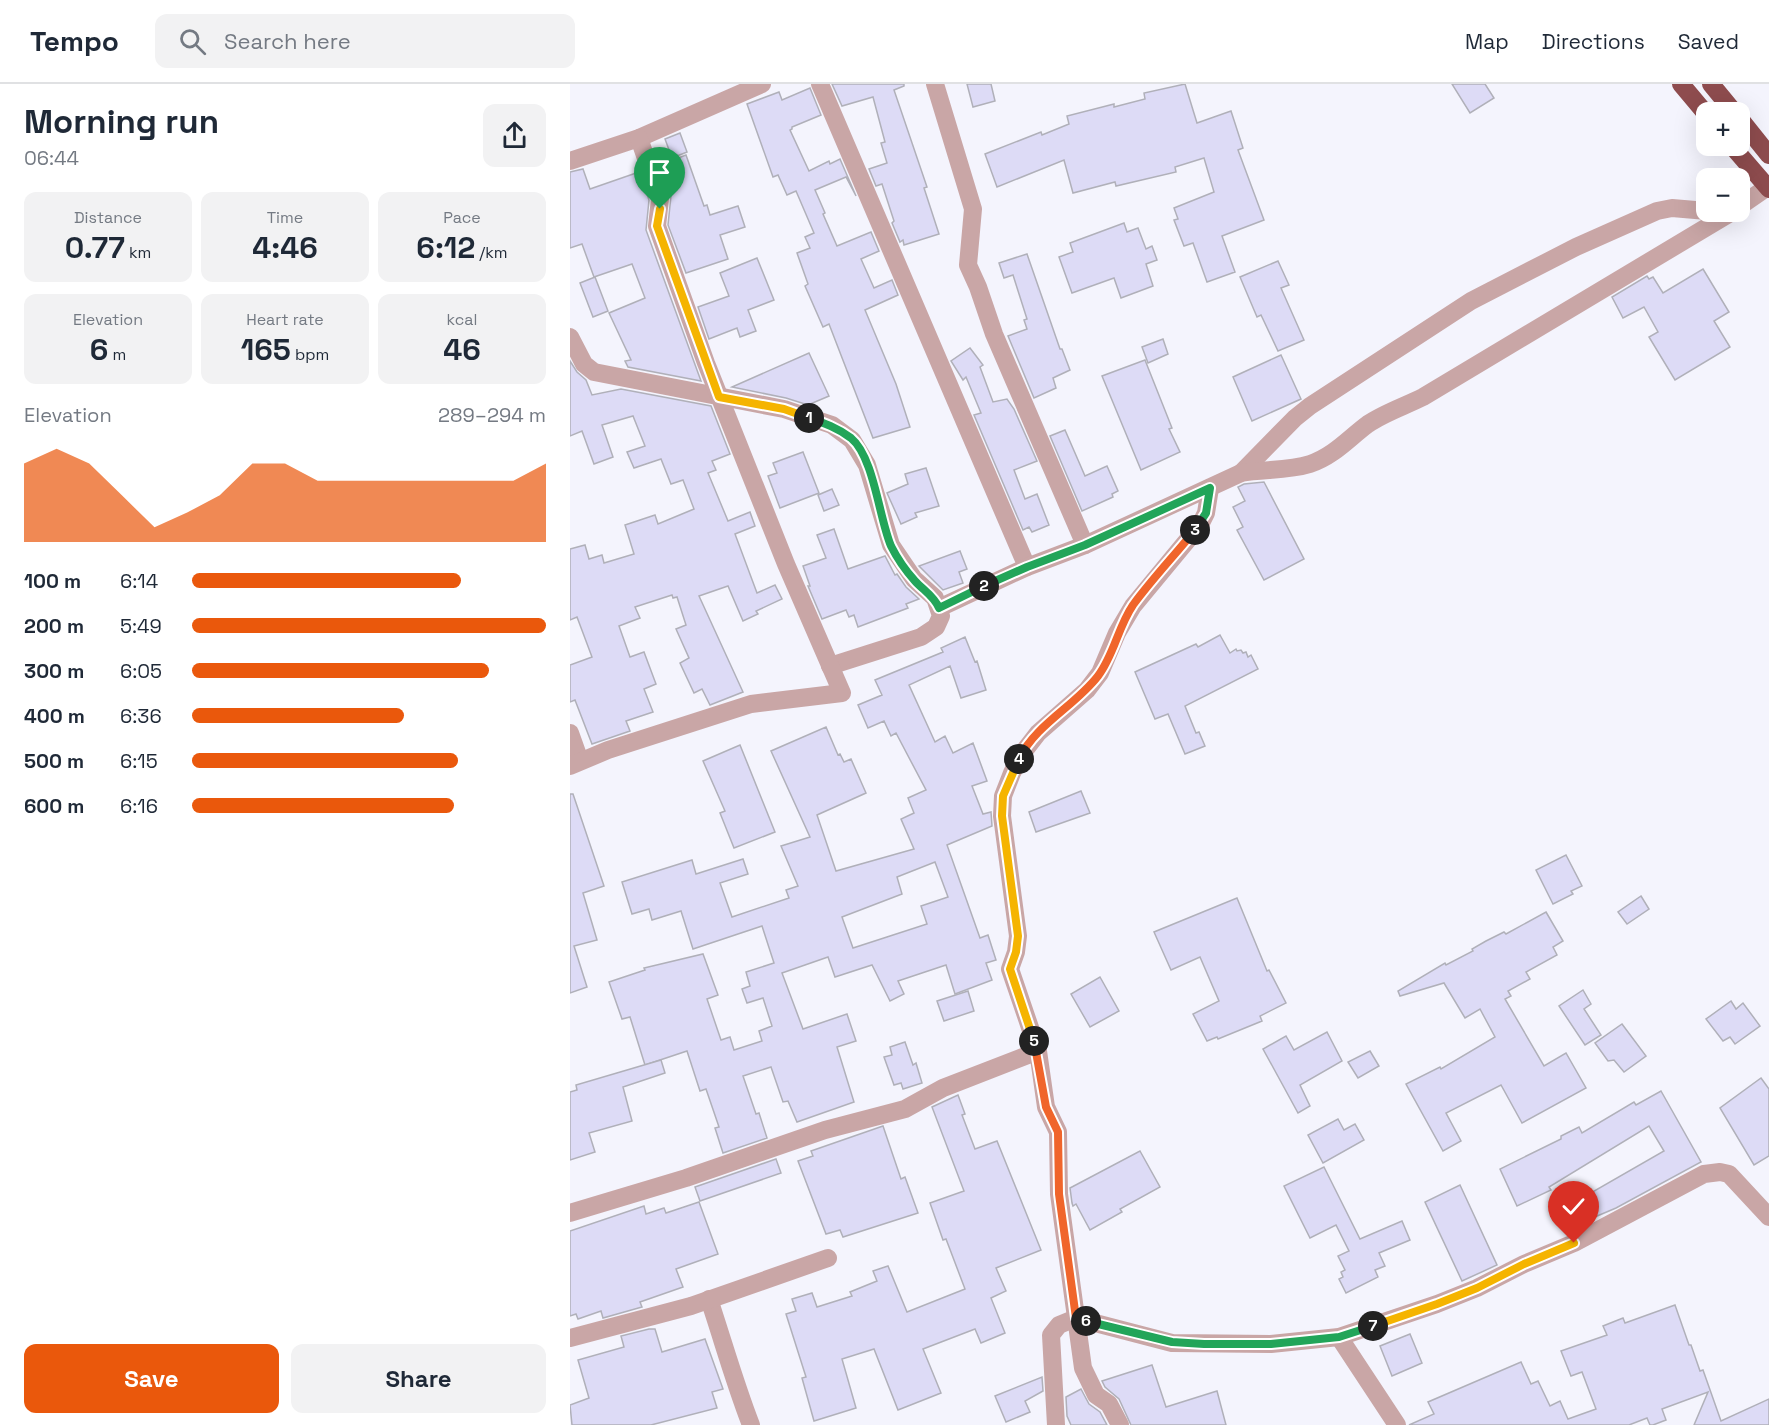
<!DOCTYPE html>
<meta charset="utf-8">
<style>
body{margin:0;font-family:"Space Grotesk",sans-serif;background:#f2f2f3;color:#1f2937;height:100vh;display:flex;flex-direction:column;font-size:22px;white-space:nowrap}
*{box-sizing:border-box;margin:0}
p{font-size:20px;color:#747a83}
.icon{flex:none;width:33px;height:33px;fill:none;stroke:currentColor;stroke-width:2;stroke-linecap:round;stroke-linejoin:round}
.map{position:relative;flex:1;overflow:hidden}
.details{display:flex;flex-direction:column;background:#fff;width:570px}
.details>*{flex:none}
.fabs{position:absolute;left:1126px;top:18px;display:grid;gap:12px}
.fabs a{display:grid;place-items:center;width:54px;height:54px;border-radius:12px;background:#fff;box-shadow:0 6px 24px #0002;font-size:30px}
.pin{position:absolute;display:grid;place-items:center;width:51px;height:51px;color:#fff;margin:-62px -26px;border-radius:50% 50% 50% 0;rotate:-45deg;box-shadow:0 0 6px #0007}
.pin .icon{rotate:45deg}
.km{position:absolute;width:30px;height:30px;margin:-15px;border-radius:50%;background:#222;color:#fff;font-size:16px;line-height:30px;text-align:center}
.round{display:grid;place-items:center;flex:none;width:63px;height:63px;border-radius:12px;background:#f2f2f3}
.overview{display:flex;align-items:center;justify-content:space-between;height:102px;padding:0 24px}
h1{font-size:33px;font-weight:600;line-height:45px}
.metrics{display:grid;grid-template-columns:repeat(3,1fr);gap:9px;height:102px;padding:6px 24px}
.metrics div{display:grid;align-content:center;border-radius:12px;background:#f2f2f3;text-align:center}
.metrics b{font-size:30px;font-weight:600}
.metrics small{font-size:16px;font-weight:400}
.metrics p{font-size:16px}
.chart{height:168px;padding:12px 24px}
.chart p{display:flex;justify-content:space-between}
.chart svg{width:100%;height:108px;margin-top:6px;fill:#ea580c;opacity:.7}
.primary-button{display:flex;gap:12px;margin-top:auto;padding:12px 24px}
.primary-button a{flex:1;height:69px;border-radius:12px;background:#ea580c;color:#fff;font-size:24px;font-weight:600;line-height:69px;text-align:center}
.primary-button a+a{background:#f2f2f3;color:#1f2937}
ul{padding:0 24px;list-style:none;font-size:20px}
li{display:grid;grid-template-columns:96px 72px 1fr;align-items:center;height:45px}
li i{height:15px;border-radius:8px;background:#ea580c}
header{display:flex;align-items:center;gap:36px;box-sizing:border-box;height:84px;padding:0 30px;background:#fff;border-bottom:2px solid #e0e1e3}
header strong{font-size:28px}
nav{display:flex;gap:33px;margin-inline-start:auto;font-size:21px}
.search{width:420px;height:54px;background:#f2f2f3;display:flex;align-items:center;gap:15px;box-sizing:border-box;padding:0 21px;border-radius:12px;color:#747a83;font-size:22px}
main{display:flex;flex:1;min-height:0}
.map>svg:first-child{display:block}
.building{fill:#dddbf6;stroke:#b0b0b9;stroke-width:1.5;fill-rule:evenodd}
.lines{fill:none;stroke-linecap:round;stroke-linejoin:round}
.minor{stroke:#c9a6a6;stroke-width:18}
.highway{stroke:#8e4c4e;stroke-width:18}
.split-1-casing{stroke:#fff;stroke-width:12}
.split-2-casing{stroke:#fff;stroke-width:12}
.split-3-casing{stroke:#fff;stroke-width:12}
.split-4-casing{stroke:#fff;stroke-width:12}
.split-5-casing{stroke:#fff;stroke-width:12}
.split-6-casing{stroke:#fff;stroke-width:12}
.split-7-casing{stroke:#fff;stroke-width:12}
.split-8-casing{stroke:#fff;stroke-width:12}
.split-1{stroke:#f5b400;stroke-width:8}
.split-2{stroke:#22a559;stroke-width:8}
.split-3{stroke:#22a559;stroke-width:8}
.split-4{stroke:#f0652b;stroke-width:8}
.split-5{stroke:#f5b400;stroke-width:8}
.split-6{stroke:#f0652b;stroke-width:8}
.split-7{stroke:#22a559;stroke-width:8}
.split-8{stroke:#f5b400;stroke-width:8}
</style>
<header>
<strong>Tempo</strong>
<div class="search"><svg class="icon" aria-label="search" viewBox="0 0 24 24"><circle cx="10" cy="10" r="6"/><path d="M15 15l6 6"/></svg>Search here</div>
<nav><a>Map</a><a>Directions</a><a>Saved</a></nav>
</header>
<main>
<section class="details">
<div class="overview"><div><h1>Morning run</h1><p>06:44</p></div><a class="round"><svg class="icon" aria-label="share" viewBox="0 0 24 24"><path d="M12 15V3M7 8l5-5 5 5M5 13v7h14v-7"/></svg></a></div>
<div class="metrics">
<div><p>Distance</p><b>0.77<small> km</small></b></div>
<div><p>Time</p><b>4:46</b></div>
<div><p>Pace</p><b>6:12<small> /km</small></b></div>
</div>
<div class="metrics">
<div><p>Elevation</p><b>6<small> m</small></b></div>
<div><p>Heart rate</p><b>165<small> bpm</small></b></div>
<div><p>kcal</p><b>46</b></div>
</div>
<div class="chart"><p><span>Elevation</span>289–294 m</p>
<svg viewBox="0 0 160 44" preserveAspectRatio="none"><path d="M0 44V12L10 6L20 12L30 25L40 38L50 32L60 25L70 12L80 12L90 19L100 19L110 19L120 19L130 19L140 19L150 19L160 12V44z"/></svg>
</div>
<ul>
<li><b>100 m</b>6:14<i style="width:76%"></i></li>
<li><b>200 m</b>5:49<i style="width:100%"></i></li>
<li><b>300 m</b>6:05<i style="width:84%"></i></li>
<li><b>400 m</b>6:36<i style="width:60%"></i></li>
<li><b>500 m</b>6:15<i style="width:75%"></i></li>
<li><b>600 m</b>6:16<i style="width:74%"></i></li>
</ul>
<div class="primary-button"><a>Save</a><a>Share</a></div>
</section>
<div class="map">
<svg width="1199" height="1341" viewBox="0 0 1199 1341">
<rect width="100%" height="100%" fill="#f4f4fd"/>
<g class="building">
<polygon points="262,0 334,0 334,2 324,6 357,103 354,104 369,150 334,161 333,156 330,158 322,139 324,137 312,100 306,102 299,85 317,79 311,59 315,58 303,13 272,22"/>
<polygon points="397,0 421,0 425,17 403,23"/>
<polygon points="615,0 627,39 661,27 673,64 668,66 694,136 652,152 665,188 637,198 623,159 614,162 604,136 608,135 604,124 644,108 634,74 605,83 606,88 546,102 545,98 503,109 494,76 427,103 415,70 471,48 472,51 499,40 497,32 544,20 544,23 575,15 574,9"/>
<polygon points="882,0 915,0 924,14 900,29"/>
<polygon points="240,4 251,31 222,43 222,45 220,46 239,87 259,77 260,80 270,75 286,112 276,93 245,106 255,129 253,130 267,162 301,148 309,167 291,175 304,204 322,196 328,211 295,226 326,300 340,343 303,354 259,240 253,243 235,202 238,200 227,169 240,164 235,153 244,149 226,107 217,111 208,91 203,93 177,20 209,8 212,16"/>
<polygon points="110,49 117,68 102,74 95,55"/>
<polygon points="116,71 134,122 137,121 140,131 168,122 175,143 150,151 158,175 116,189 98,141 101,112 90,81"/>
<polygon points="13,85 20,105 69,88 79,116 76,146 131,297 58,283 55,277 61,276 39,229 75,214 62,180 24,193 12,160 0,164 0,88"/>
<polygon points="554,139 557,148 568,144 576,165 582,162 587,176 576,180 583,202 551,214 544,194 502,209 489,173 503,168 500,159"/>
<polygon points="457,170 490,265 492,265 500,286 483,294 486,304 464,314 438,252 457,245 454,236 457,235 443,191 434,194 429,179"/>
<polygon points="187,174 204,216 178,226 186,247 170,253 167,244 139,255 128,223 159,212 150,189"/>
<polygon points="708,177 719,201 711,204 734,256 708,267 691,231 687,233 670,193"/>
<polygon points="1133,185 1159,228 1144,237 1160,263 1105,296 1079,253 1088,248 1074,223 1053,234 1042,213 1077,192 1079,195 1083,193 1093,209"/>
<polygon points="25,193 38,227 23,233 10,199"/>
<polygon points="593,255 598,270 578,279 572,263"/>
<polygon points="400,264 413,281 410,283 423,318 437,315 444,325 467,377 444,386 455,415 467,410 479,441 462,448 459,443 453,446 404,331 411,329 396,293 393,296 381,277"/>
<polygon points="239,269 259,312 238,321 216,314 162,303"/>
<polygon points="711,271 731,315 682,337 663,293"/>
<polygon points="575,276 602,344 599,345 610,368 571,386 532,292"/>
<polygon points="0,277 7,288 16,296 22,311 51,305 141,322 160,370 142,377 146,386 138,389 158,437 180,428 185,442 165,450 187,509 205,501 212,515 186,527 188,530 173,537 158,502 129,512 173,608 140,621 132,605 124,609 110,579 119,574 106,545 116,541 107,513 103,514 102,511 65,523 70,534 49,542 60,573 74,568 86,600 74,605 83,628 56,637 60,647 22,660 5,616 0,618 0,581 22,573 7,533 0,536 0,465 15,461 19,475 32,471 34,479 64,470 55,441 85,431 88,440 124,425 113,396 101,400 91,375 64,384 57,368 75,362 63,332 32,341 43,373 24,380 12,347 0,352"/>
<polygon points="495,346 515,392 537,382 548,407 542,410 543,413 512,427 480,352"/>
<polygon points="233,368 249,409 210,424 198,392 207,389 203,379"/>
<polygon points="356,384 369,422 345,429 347,433 331,440 317,409 338,400 335,390"/>
<polygon points="694,398 734,475 694,496 667,446 673,443 663,423 675,417 668,403 674,400"/>
<polygon points="262,405 269,421 254,427 248,411"/>
<polygon points="264,445 278,485 315,472 325,491 327,490 336,503 349,515 336,520 338,524 288,543 284,531 279,533 276,526 252,535 238,502 240,502 233,482 256,474 247,451"/>
<polygon points="390,467 397,485 389,488 393,499 373,506 349,482"/>
<polygon points="650,551 660,569 666,565 667,567 671,566 673,569 676,568 678,573 681,571 688,585 615,622 626,649 629,648 635,662 615,670 598,630 585,635 565,588 626,560 628,563"/>
<path d="M395,553L405,578L407,577L416,606L391,614L380,582L339,601L365,658L375,652L383,669L403,659L417,697L402,702L413,730L421,728L422,742L377,761L410,854L418,851L426,876L416,879L422,896L385,910L376,881L328,897L334,910L320,917L302,881L265,893L258,873L212,889L233,945L277,930L286,957L267,963L284,1018L227,1038L218,1017L213,1018L201,983L173,992L186,1030L189,1029L197,1054L153,1069L145,1044L149,1043L136,1005L130,1007L117,967L75,981L60,933L52,935L39,898L75,886L74,884L133,870L148,911L137,915L151,956L160,953L164,966L192,957L189,947L202,942L193,914L177,919L172,905L180,902L176,888L204,879L192,842L123,865L111,827L82,836L79,825L62,830L52,798L122,776L126,790L173,775L178,790L150,799L162,833L219,814L216,806L228,802L211,762L240,753L201,667L256,643L268,671L270,670L274,678L281,675L296,709L247,731L266,787L344,765L331,735L344,729L338,714L356,706L326,649L321,652L314,637L298,644L288,621L312,611L305,596L373,568L371,564ZM365,778L378,813L351,822L357,840L283,864L272,833L332,810L327,793Z"/>
<polygon points="170,661 205,748 164,764 150,729 155,727 133,677"/>
<polygon points="511,707 520,729 466,748 459,728"/>
<polygon points="0,710 3,710 34,802 13,809 27,856 4,862 17,903 0,909"/>
<polygon points="996,771 1012,802 1001,807 1003,810 983,820 966,786"/>
<polygon points="1071,812 1079,825 1057,840 1048,828"/>
<polygon points="667,814 697,887 699,886 716,919 690,932 692,937 648,955 647,953 637,957 623,930 649,917 630,873 601,886 584,848"/>
<polygon points="976,828 993,857 983,863 987,871 956,888 960,895 938,907 941,912 935,915 974,982 996,969 1016,1004 952,1039 931,1001 876,1029 891,1057 873,1067 836,1000 870,983 871,985 925,953 910,925 895,934 874,899 830,912 828,907 875,879 876,881 903,867 902,865 916,857 934,848 936,850"/>
<polygon points="530,893 549,927 520,943 501,910"/>
<polygon points="1013,906 1021,920 1014,925 1031,951 1015,961 989,922"/>
<polygon points="398,907 404,927 374,937 367,917"/>
<polygon points="1161,917 1166,925 1173,919 1190,942 1165,960 1160,953 1153,957 1136,935"/>
<polygon points="1052,940 1076,972 1054,988 1044,976 1038,977 1025,959"/>
<polygon points="757,948 772,977 730,1001 740,1022 728,1029 693,965 716,952 724,966"/>
<polygon points="335,958 343,981 346,979 352,999 333,1005 331,999 324,1001 314,973 322,971 320,963"/>
<polygon points="800,967 809,982 788,994 778,978"/>
<polygon points="91,976 95,989 53,1003 62,1037 19,1049 25,1068 0,1076 0,1008 7,1006 6,1001"/>
<polygon points="1191,994 1199,1005 1199,1072 1184,1081 1150,1024"/>
<polygon points="1091,1007 1131,1078 1046,1124 1006,1141 998,1122 1094,1067 1079,1042 979,1103 981,1106 947,1122 930,1085 991,1055 991,1052 1009,1043 1012,1049 1064,1018 1066,1021"/>
<polygon points="388,1011 395,1030 392,1031 405,1065 427,1057 471,1166 426,1184 436,1207 421,1214 435,1249 411,1259 405,1245 353,1265 371,1309 328,1326 304,1265 272,1275 286,1324 244,1337 232,1294 236,1293 216,1230 226,1227 222,1215 242,1209 247,1223 282,1212 280,1208 307,1197 303,1187 318,1182 337,1228 395,1205 376,1155 373,1156 360,1119 394,1107 362,1023"/>
<polygon points="768,1035 774,1046 785,1040 794,1056 753,1079 738,1051"/>
<polygon points="313,1042 331,1095 335,1093 348,1129 273,1153 270,1146 256,1150 228,1077 243,1072 241,1067"/>
<polygon points="570,1067 590,1103 550,1125 552,1128 520,1146 506,1120 503,1122 502,1119 500,1104"/>
<polygon points="206,1075 211,1089 130,1117 125,1103"/>
<polygon points="754,1083 790,1155 832,1137 840,1156 809,1169 815,1182 805,1186 808,1193 776,1209 769,1195 773,1193 771,1188 775,1186 768,1172 779,1167 766,1141 740,1154 714,1102"/>
<polygon points="890,1101 927,1181 892,1197 855,1118"/>
<polygon points="129,1118 148,1170 106,1185 113,1203 70,1218 72,1223 33,1234 31,1227 8,1235 6,1230 0,1232 0,1147 74,1122 76,1130 94,1124 96,1129"/>
<polygon points="1105,1221 1119,1261 1121,1261 1130,1287 1133,1286 1151,1337 1199,1315 1199,1341 1124,1341 1138,1308 1092,1325 1096,1336 1083,1341 1080,1341 1077,1334 1059,1341 839,1341 864,1330 858,1318 951,1278 961,1300 968,1297 980,1322 990,1317 998,1335 1026,1325 1012,1288 1001,1292 991,1267 1037,1251 1033,1242 1053,1234 1055,1239"/>
<polygon points="79,1245 85,1245 92,1268 135,1255 153,1305 142,1308 147,1324 81,1341 2,1341 0,1321 19,1314 8,1276 54,1263 51,1252"/>
<polygon points="840,1250 852,1279 822,1292 810,1262"/>
<polygon points="582,1281 596,1323 647,1307 656,1341 561,1341 549,1315 535,1303 532,1297"/>
<polygon points="472,1293 473,1307 455,1317 460,1328 436,1338 425,1312"/>
<polygon points="511,1305 519,1320 530,1328 537,1341 501,1341 497,1332 496,1313"/>
</g>
<g class="lines">
<g class="minor">
<polyline points="250,0 457,483"/>
<polyline points="365,0 403,125 398,181 408,203 424,250 515,461"/>
<polyline points="0,77 69,54 192,0"/>
<polyline points="1170,122 1199,102"/>
<polyline points="0,253 14,280 24,288 214,325 262,341 282,356 297,381 321,461 344,495 365,514 371,532 366,543 351,553 260,582"/>
<polyline points="671,389 725,334 740,322 901,217 1006,163 1087,127 1102,124 1137,127"/>
<path d="M369,524L457,483L515,461L671,389C694,385 718,387 740,380C764,372 779,354 798,340C814,329 835,322 853,313L1162,128"/>
<polyline points="0,649 10,677"/>
<polyline points="0,682 38,666 181,620 272,609 216,480 136,279 87,142 90,115 69,54"/>
<polyline points="468,967 476,1023 488,1048 489,1110 513,1284 526,1311 539,1320 550,1341"/>
<polyline points="0,1129 116,1094 255,1046 335,1025 373,1004 468,967 440,885 446,868 448,852 432,732 433,712 442,689 451,671 468,649 517,606 530,589 547,549 563,522 630,441 636,429 640,404"/>
<path d="M139,1215C153,1257 165,1300 181,1341"/>
<polyline points="769,1253 827,1341"/>
<polyline points="0,1254 121,1222 258,1174"/>
<polyline points="486,1341 481,1251 489,1241 506,1234 602,1259 701,1260 769,1253 867,1220 907,1204 954,1180 1004,1159 1134,1090 1150,1088 1159,1090 1199,1133"/>
</g>
<g class="highway">
<polyline points="1111,0 1137,31"/>
<polyline points="1141,0 1164,28"/>
<polyline points="1170,35 1199,71"/>
<polyline points="1162,62 1199,105"/>
</g>
</g>
<g class="lines">
<g class="split-1-casing">
<polyline id="split-1" points="90,125 87,142 149,313 214,325 239,334"/>
</g>
<g class="split-2-casing">
<path id="split-2" d="M239,334C254,339 268,344 281,354C304,373 309,434 321,462C327,474 336,487 345,497C353,506 364,512 369,524L414,502"/>
</g>
<g class="split-3-casing">
<polyline id="split-3" points="414,502 457,483 515,461 640,404 636,429 625,446"/>
</g>
<g class="split-4-casing">
<path id="split-4" d="M449,675C466,640 505,622 528,592C544,571 548,543 563,521C582,495 605,471 625,446"/>
</g>
<g class="split-5-casing">
<polyline id="split-5" points="449,675 433,712 432,732 448,852 446,868 440,885 464,957"/>
</g>
<g class="split-6-casing">
<polyline id="split-6" points="464,957 476,1023 488,1048 489,1110 506,1234 516,1237"/>
</g>
<g class="split-7-casing">
<polyline id="split-7" points="516,1237 602,1258 634,1260 701,1260 769,1253 803,1242"/>
</g>
<g class="split-8-casing">
<polyline id="split-8" points="803,1242 867,1220 907,1204 954,1180 1004,1159"/>
</g>
<use href="#split-1" class="split-1"/>
<use href="#split-2" class="split-2"/>
<use href="#split-3" class="split-3"/>
<use href="#split-4" class="split-4"/>
<use href="#split-5" class="split-5"/>
<use href="#split-6" class="split-6"/>
<use href="#split-7" class="split-7"/>
<use href="#split-8" class="split-8"/>
</g>
</svg>
<div class="fabs">
<a>+</a>
<a>−</a>
</div>
<div class="pin" style="left:90px;top:125px;background:#1e9e55"><svg class="icon" aria-label="arrive" viewBox="0 0 24 24"><path d="M6 21V4h12l-3 4 3 4H6"/></svg></div>
<div class="pin" style="left:1004px;top:1159px;background:#d93025"><svg class="icon" aria-label="check" viewBox="0 0 24 24"><path d="M5 12l5 5 9-10"/></svg></div>
<b class="km" style="left:239px;top:334px">1</b>
<b class="km" style="left:414px;top:502px">2</b>
<b class="km" style="left:625px;top:446px">3</b>
<b class="km" style="left:449px;top:675px">4</b>
<b class="km" style="left:464px;top:957px">5</b>
<b class="km" style="left:516px;top:1237px">6</b>
<b class="km" style="left:803px;top:1242px">7</b>
</div>
</main>
